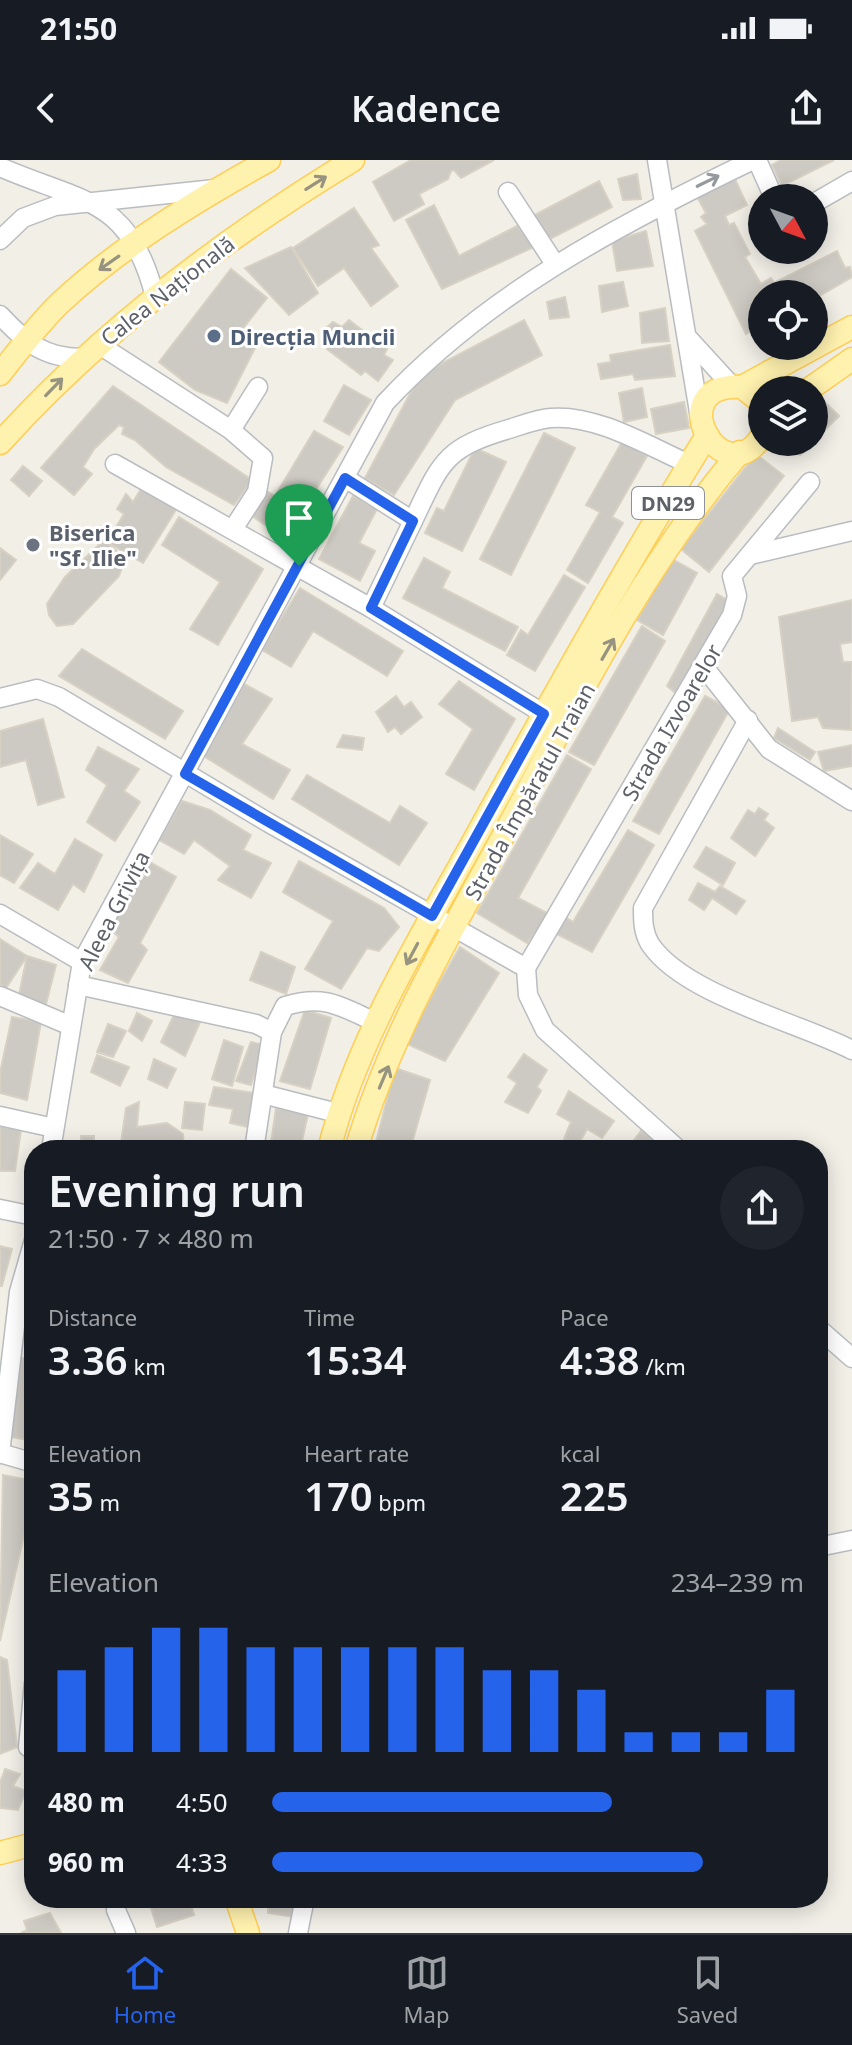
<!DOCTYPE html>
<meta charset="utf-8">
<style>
body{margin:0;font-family:"Noto Sans",sans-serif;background:#20242c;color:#f1f3f6;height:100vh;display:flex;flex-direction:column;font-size:30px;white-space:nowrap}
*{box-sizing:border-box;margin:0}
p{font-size:26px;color:#9ea1a6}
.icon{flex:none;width:44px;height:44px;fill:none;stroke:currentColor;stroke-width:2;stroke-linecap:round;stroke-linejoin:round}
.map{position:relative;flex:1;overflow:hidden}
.panel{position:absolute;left:24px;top:980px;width:804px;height:768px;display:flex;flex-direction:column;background:#171b24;border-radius:32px;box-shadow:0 4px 20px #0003}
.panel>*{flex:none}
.needle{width:52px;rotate:131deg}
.controls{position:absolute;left:748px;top:24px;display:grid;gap:16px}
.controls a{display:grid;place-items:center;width:80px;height:80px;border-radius:50%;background:#171b24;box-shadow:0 4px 20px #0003;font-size:40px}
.pin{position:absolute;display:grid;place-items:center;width:68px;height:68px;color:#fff;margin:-82px -34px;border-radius:50% 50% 50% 0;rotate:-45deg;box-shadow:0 0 8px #0007}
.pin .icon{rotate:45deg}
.round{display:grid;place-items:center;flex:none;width:84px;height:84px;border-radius:42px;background:#20242c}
.head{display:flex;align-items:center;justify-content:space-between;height:136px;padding:0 24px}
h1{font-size:44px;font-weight:600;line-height:60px}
.metrics{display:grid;grid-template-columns:repeat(3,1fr);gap:12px;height:136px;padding:8px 24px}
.metrics div{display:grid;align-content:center}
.metrics b{font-size:40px;font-weight:600}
.metrics small{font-size:22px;font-weight:400}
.metrics p{font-size:22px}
.chart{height:224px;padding:16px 24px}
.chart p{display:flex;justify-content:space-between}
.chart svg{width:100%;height:144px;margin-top:8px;stroke:#2563eb;stroke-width:6}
ul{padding:0 24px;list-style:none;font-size:26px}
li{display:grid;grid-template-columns:128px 96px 1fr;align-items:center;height:60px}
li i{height:20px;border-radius:10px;background:#2563eb}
.status{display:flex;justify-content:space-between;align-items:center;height:56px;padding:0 40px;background:#171b24;direction:ltr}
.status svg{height:22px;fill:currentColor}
header{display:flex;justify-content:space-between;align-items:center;height:104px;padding:0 24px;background:#171b24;font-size:36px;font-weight:600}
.tab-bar{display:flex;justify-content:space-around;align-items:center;height:112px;border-top:2px solid #363941;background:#171b24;font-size:22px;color:#9ea1a6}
.tab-bar a{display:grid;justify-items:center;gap:4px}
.tab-bar .on{color:#2563eb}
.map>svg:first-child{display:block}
.building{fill:#cdcac3;stroke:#d7d1c4;stroke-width:2}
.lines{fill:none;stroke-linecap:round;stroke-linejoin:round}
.minor-casing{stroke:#b9bcc1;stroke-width:21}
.major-casing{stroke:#ffce52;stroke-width:25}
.minor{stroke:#fff;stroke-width:18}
.major{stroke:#fff1ae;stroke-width:22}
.oneway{stroke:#96999d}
.oneway2{stroke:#969480}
.route-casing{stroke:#fff;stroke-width:16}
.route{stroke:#2563eb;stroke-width:10}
.service-dot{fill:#5c6f8a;stroke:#fff;stroke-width:3}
.worship-dot{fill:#6b7280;stroke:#fff;stroke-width:3}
.labels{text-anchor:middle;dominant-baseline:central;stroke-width:6;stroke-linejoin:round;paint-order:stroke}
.shield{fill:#fff;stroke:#8e9195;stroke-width:2}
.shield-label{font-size:20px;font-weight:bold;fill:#5e6268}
.street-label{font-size:22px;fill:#5e6268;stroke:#fff}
.service-label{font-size:22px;font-weight:bold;fill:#4e5e75;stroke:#fff;text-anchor:start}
.worship-label{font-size:22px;font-weight:bold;fill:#5b616d;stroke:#fff;text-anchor:start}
</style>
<div class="status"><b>21:50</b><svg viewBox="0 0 49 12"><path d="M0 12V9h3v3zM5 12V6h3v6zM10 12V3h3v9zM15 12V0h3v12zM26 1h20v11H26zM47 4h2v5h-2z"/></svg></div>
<header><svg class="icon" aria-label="back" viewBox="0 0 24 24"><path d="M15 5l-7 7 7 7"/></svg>Kadence<svg class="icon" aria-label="share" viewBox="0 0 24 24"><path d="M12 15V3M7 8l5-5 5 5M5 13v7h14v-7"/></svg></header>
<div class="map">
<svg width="852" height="1773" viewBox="0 0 852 1773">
<rect width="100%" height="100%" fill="#f1efe6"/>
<g class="building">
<polygon points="411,0 494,0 461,18 454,10 451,11 448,19 419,34 424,44 394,61 373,22"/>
<polygon points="781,0 834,0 782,26 772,5"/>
<polygon points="637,14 641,39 623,40 618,19"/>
<polygon points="734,17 747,45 725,56 729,65 734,63 750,94 745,97 761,124 771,118 774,123 837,91 845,108 850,107 852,117 814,139 814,134 762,134 762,165 746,174 695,71 707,64 701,57 706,53 696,35"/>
<polygon points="599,21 612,47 548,80 533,56"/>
<polygon points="434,45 459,96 517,66 534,87 442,129 406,60"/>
<polygon points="354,48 379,85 371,88 398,126 371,146 344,108 318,126 293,88"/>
<polygon points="646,71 653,106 617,111 612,81"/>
<polygon points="291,87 318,133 289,155 245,108"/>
<polygon points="231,109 267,138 241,171 258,182 227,243 195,230 159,202"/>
<polygon points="623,122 628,146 602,152 599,126"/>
<polygon points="565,137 569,157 550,159 547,142"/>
<polygon points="665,148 669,181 642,183 640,153"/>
<polygon points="349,160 387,189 384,195 393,200 378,221 365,211 361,215 327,189 335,178 324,170 333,162 342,167"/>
<polygon points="524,160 542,195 455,240 394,335 365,318 420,215"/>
<polygon points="670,185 675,216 635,220 633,214 601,219 598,204 611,202 610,195"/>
<polygon points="344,225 371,240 349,275 324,261"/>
<polygon points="113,226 252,320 234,345 166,307 135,280 122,274 124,267 119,265 94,289 83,307 92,314 74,335 41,308"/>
<polygon points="642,228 647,257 624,262 619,233"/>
<polygon points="820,237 839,256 814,281 814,243"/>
<polygon points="684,242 689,268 656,274 651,249"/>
<polygon points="314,271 343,287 285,378 249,354 265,330 275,336"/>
<polygon points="544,273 575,288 511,415 480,399"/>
<polygon points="622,282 647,296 612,357 623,363 588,423 567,410 600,352 586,345"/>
<polygon points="787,282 813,282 800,295"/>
<polygon points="475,288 506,302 462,391 425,373 437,348 444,351"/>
<polygon points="756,294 784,316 709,412 681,389"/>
<polygon points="23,306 42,321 29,336 11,320"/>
<polygon points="142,327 177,348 143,403 107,382 124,354 117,349 126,334 133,342"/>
<polygon points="353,336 377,349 359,383 375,391 360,421 319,399"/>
<polygon points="179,357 263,409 218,485 190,469 220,422 162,385"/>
<polygon points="104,380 125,398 119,416 73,464 57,466 49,455 47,444 65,417"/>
<polygon points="0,388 16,400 0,420"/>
<polygon points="424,398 450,412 442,428 518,467 505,491 403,438"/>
<polygon points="672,399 697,413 663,475 637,460"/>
<polygon points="564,415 585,427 535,511 507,495 521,470 528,475"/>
<polygon points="300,428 403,491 387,516 313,471 291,507 262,490"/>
<polygon points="717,434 729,441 678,535 667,526"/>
<polygon points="852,440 852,482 840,484 843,502 852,502 851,570 823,568 818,557 792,561 779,457"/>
<polygon points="642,466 665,481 594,605 569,592"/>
<polygon points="82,489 183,551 165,579 59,516"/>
<polygon points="459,521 515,559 474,630 446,614 473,569 439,544"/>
<polygon points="244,524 272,539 242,584 290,610 273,639 202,595"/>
<polygon points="396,536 404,547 411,542 422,557 401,574 395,567 388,572 376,552"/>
<polygon points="705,536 730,549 659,674 633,661"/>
<polygon points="43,559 64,637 38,645 26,600 0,607 0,571"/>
<polygon points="778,568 815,592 810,600 774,578"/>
<polygon points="343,575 364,578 362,590 337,587"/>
<polygon points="852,585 852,606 824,611 818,592"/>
<polygon points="98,587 139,609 124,631 140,642 115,681 87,662 107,625 86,610"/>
<polygon points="567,595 591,609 518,738 549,754 527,783 477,753"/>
<polygon points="307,615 390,663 400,646 427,663 399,705 292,639"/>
<polygon points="182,641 210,650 251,675 243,690 271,703 251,738 218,720 230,706 194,680 184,694 159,680"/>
<polygon points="759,648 768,654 764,660 774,668 755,696 731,678 748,650 755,654"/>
<polygon points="628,670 654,685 592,792 555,773 565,757 573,762"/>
<polygon points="0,675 33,694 14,723 0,715"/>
<polygon points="75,679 102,695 84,732 73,724 58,750 20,728 38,703 55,714"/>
<polygon points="706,687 735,703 723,725 694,707"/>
<polygon points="148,701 176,717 140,783 147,790 128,823 100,810 119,777 109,768"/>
<polygon points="299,701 384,748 399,767 379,791 367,788 341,829 305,809 333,761 283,732"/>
<polygon points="698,723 715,732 720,726 745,741 736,754 712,738 704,750 689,740"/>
<polygon points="0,779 27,796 6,828 0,824"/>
<polygon points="460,787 499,813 445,901 405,883"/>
<polygon points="261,792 295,807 286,834 250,820"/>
<polygon points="27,796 56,805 45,848 18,840"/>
<polygon points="305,850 331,858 310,929 280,921"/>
<polygon points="137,853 152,861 142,881 129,871"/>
<polygon points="175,853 200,862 185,896 161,882"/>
<polygon points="12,857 41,862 27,940 0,933 0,913"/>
<polygon points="108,864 126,871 113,897 97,892"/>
<polygon points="224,880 243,887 232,926 212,919"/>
<polygon points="251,882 264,885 251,925 236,921"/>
<polygon points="524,894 547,910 537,927 541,931 528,953 505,942 517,923 508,917"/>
<polygon points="97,895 129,907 120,926 91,912"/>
<polygon points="154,899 176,909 167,928 148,919"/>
<polygon points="395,908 430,920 410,990 374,990"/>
<polygon points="214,927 255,933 248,967 230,963 233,949 209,945"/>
<polygon points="569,931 614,961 602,978 587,969 578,985 564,979 571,962 557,954"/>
<polygon points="139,942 137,967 167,963 183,974 184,990 120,990 126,948"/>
<polygon points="185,942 205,944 202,970 182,968"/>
<polygon points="276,948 308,954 300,990 270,990"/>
<polygon points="0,966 21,970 15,1011 0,1011"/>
<polygon points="641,971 661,986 658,990 629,987"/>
<rect x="81" y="976" width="13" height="14"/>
<polygon points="0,1086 12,1089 2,1126 0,1126"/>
<polygon points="34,1118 34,1174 23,1171"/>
<polygon points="18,1198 34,1198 34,1281 5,1276"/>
<polygon points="3,1315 34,1321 34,1331 0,1481"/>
<polygon points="0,1497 7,1500 17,1587 0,1594"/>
<polygon points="34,1591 34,1622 30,1623 24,1594"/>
<polygon points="5,1609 20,1614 13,1626 26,1631 18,1650 0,1648 0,1623"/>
<polygon points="134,1738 189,1738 194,1755 157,1767 150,1745"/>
<polygon points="268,1738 296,1738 295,1757 268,1753"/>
<polygon points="50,1753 61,1773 21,1773 27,1770 24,1761"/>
</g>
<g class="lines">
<g class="minor-casing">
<g id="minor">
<polyline points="657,0 700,258"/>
<polyline points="757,0 774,38"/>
<path d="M0,7C83,43 130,37 155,137"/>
<polyline points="508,32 555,104"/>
<polyline points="814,43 852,21"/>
<polyline points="0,80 23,58 55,46 215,29"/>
<path d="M0,155C25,182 44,198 81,198"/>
<polyline points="688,178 732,226"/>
<polyline points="98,184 231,270 263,298 257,332 233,369"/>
<polyline points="231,270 258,227"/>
<polyline points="115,304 371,448 544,554"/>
<path d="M345,318L413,361C441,302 444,288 509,269C522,265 537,259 551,258C596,254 648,286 689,304"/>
<polyline points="750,395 852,371"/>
<polyline points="371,448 413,361"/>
<polyline points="704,507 769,589 852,641"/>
<polyline points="0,538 37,529 59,537 269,663 526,808 528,835 545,870 679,990"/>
<path d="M748,560L643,748C643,761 643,772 650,784C684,835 798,862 852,890"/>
<polyline points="0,754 82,802"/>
<polyline points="526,808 732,455 737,436 732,416 810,322"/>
<path d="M78,825L256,864L272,872L285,846C325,834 340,846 377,863"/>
<polyline points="0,836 71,866"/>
<polyline points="263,934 341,954"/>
<polyline points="0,956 54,968"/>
<path d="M51,990L82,802L385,243C486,134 620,64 753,0"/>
<polyline points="254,990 272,872"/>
<polyline points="0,1049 34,1056"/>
<polyline points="818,1168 852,1198"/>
<polyline points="0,1293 34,1303"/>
<polyline points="0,1294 19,1132 34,1080"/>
<polyline points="818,1387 852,1380"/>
<polyline points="34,1523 28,1587 34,1586"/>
<polyline points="116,1750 126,1773"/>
<polyline points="298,1773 305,1738"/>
</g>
</g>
<g class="major-casing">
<g id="major">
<path d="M0,214C19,190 38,164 60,143C121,86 197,40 269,0"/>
<polyline points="742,227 852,167"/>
<polyline points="808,230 852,199"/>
<path d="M762,243L742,227C659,222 722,338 762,276"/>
<path d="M0,283C102,170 223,79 353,0"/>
<path d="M329,990C356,881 419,780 473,682C548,546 624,409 706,277"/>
<path d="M356,990C389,876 452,771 508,667C577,539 645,404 740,292"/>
<polyline points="0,1693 34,1684"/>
<polyline points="236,1738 248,1773"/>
</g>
</g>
<use href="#minor" class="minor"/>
<use href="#major" class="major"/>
</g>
<defs><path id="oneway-shaft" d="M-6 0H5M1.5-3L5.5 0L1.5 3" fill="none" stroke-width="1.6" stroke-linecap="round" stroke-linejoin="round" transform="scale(2)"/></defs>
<use class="oneway" href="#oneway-shaft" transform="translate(708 21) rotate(-26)"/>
<g class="oneway2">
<use href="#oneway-shaft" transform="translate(316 23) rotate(-32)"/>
<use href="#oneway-shaft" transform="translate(109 103) rotate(145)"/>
<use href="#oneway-shaft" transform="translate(54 227) rotate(-46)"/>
<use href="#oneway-shaft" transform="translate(608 489) rotate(-60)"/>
<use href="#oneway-shaft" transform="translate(412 794) rotate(118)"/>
<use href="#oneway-shaft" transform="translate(384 917) rotate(-67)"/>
</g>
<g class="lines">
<g class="route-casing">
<polygon id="route" points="345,318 413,361 371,448 544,554 432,756 185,614"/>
</g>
<use href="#route" class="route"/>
</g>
<circle class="service-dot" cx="214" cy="176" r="8"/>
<circle class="worship-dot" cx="33" cy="385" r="8"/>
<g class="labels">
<rect class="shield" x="632" y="327" width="72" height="32" rx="6"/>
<g class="shield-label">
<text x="668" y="343">DN29</text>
</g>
<g class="street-label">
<text transform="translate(167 130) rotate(-38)">Calea Națională</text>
<text transform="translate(671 562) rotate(-60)">Strada Izvoarelor</text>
<text transform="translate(529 631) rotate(-61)">Strada Împăratul Traian</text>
<text transform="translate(113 750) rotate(-63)">Aleea Grivița</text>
</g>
<g class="service-label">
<text x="230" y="176">Direcția Muncii</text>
</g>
<g class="worship-label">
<text x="49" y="372">Biserica<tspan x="49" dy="25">"Sf. Ilie"</tspan></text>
</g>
</g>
</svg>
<div class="controls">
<a><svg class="needle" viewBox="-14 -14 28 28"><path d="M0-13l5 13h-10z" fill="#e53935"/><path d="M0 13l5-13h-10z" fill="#9ea1a6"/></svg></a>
<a><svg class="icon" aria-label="locate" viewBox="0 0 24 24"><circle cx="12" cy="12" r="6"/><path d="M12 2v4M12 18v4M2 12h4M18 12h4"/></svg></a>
<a><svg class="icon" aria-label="layers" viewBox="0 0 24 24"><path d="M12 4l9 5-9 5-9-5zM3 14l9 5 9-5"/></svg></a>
</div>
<div class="pin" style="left:299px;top:406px;background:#1e9e55"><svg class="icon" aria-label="arrive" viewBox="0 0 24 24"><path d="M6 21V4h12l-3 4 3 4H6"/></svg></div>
<section class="panel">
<div class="head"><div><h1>Evening run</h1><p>21:50 · 7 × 480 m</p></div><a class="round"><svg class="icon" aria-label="share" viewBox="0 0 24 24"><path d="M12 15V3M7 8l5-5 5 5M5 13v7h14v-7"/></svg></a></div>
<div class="metrics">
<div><p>Distance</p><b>3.36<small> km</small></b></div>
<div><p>Time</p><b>15:34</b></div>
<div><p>Pace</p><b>4:38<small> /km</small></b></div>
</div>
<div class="metrics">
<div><p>Elevation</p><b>35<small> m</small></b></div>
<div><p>Heart rate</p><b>170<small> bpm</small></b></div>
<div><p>kcal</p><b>225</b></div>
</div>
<div class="chart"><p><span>Elevation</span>234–239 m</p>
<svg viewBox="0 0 160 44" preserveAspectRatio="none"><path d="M5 44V19M15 44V12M25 44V6M35 44V6M45 44V12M55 44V12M65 44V12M75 44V12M85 44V12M95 44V19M105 44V19M115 44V25M125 44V38M135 44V38M145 44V38M155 44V25"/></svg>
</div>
<ul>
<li><b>480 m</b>4:50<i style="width:64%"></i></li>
<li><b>960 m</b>4:33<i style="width:81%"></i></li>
</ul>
</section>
</div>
<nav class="tab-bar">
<a class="on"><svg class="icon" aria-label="home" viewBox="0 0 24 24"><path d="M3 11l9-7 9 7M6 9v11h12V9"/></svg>Home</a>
<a><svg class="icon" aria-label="map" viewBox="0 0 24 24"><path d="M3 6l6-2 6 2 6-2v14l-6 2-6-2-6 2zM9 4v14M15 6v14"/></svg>Map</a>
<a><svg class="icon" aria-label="saved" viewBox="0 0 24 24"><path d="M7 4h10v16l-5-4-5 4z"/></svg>Saved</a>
</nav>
